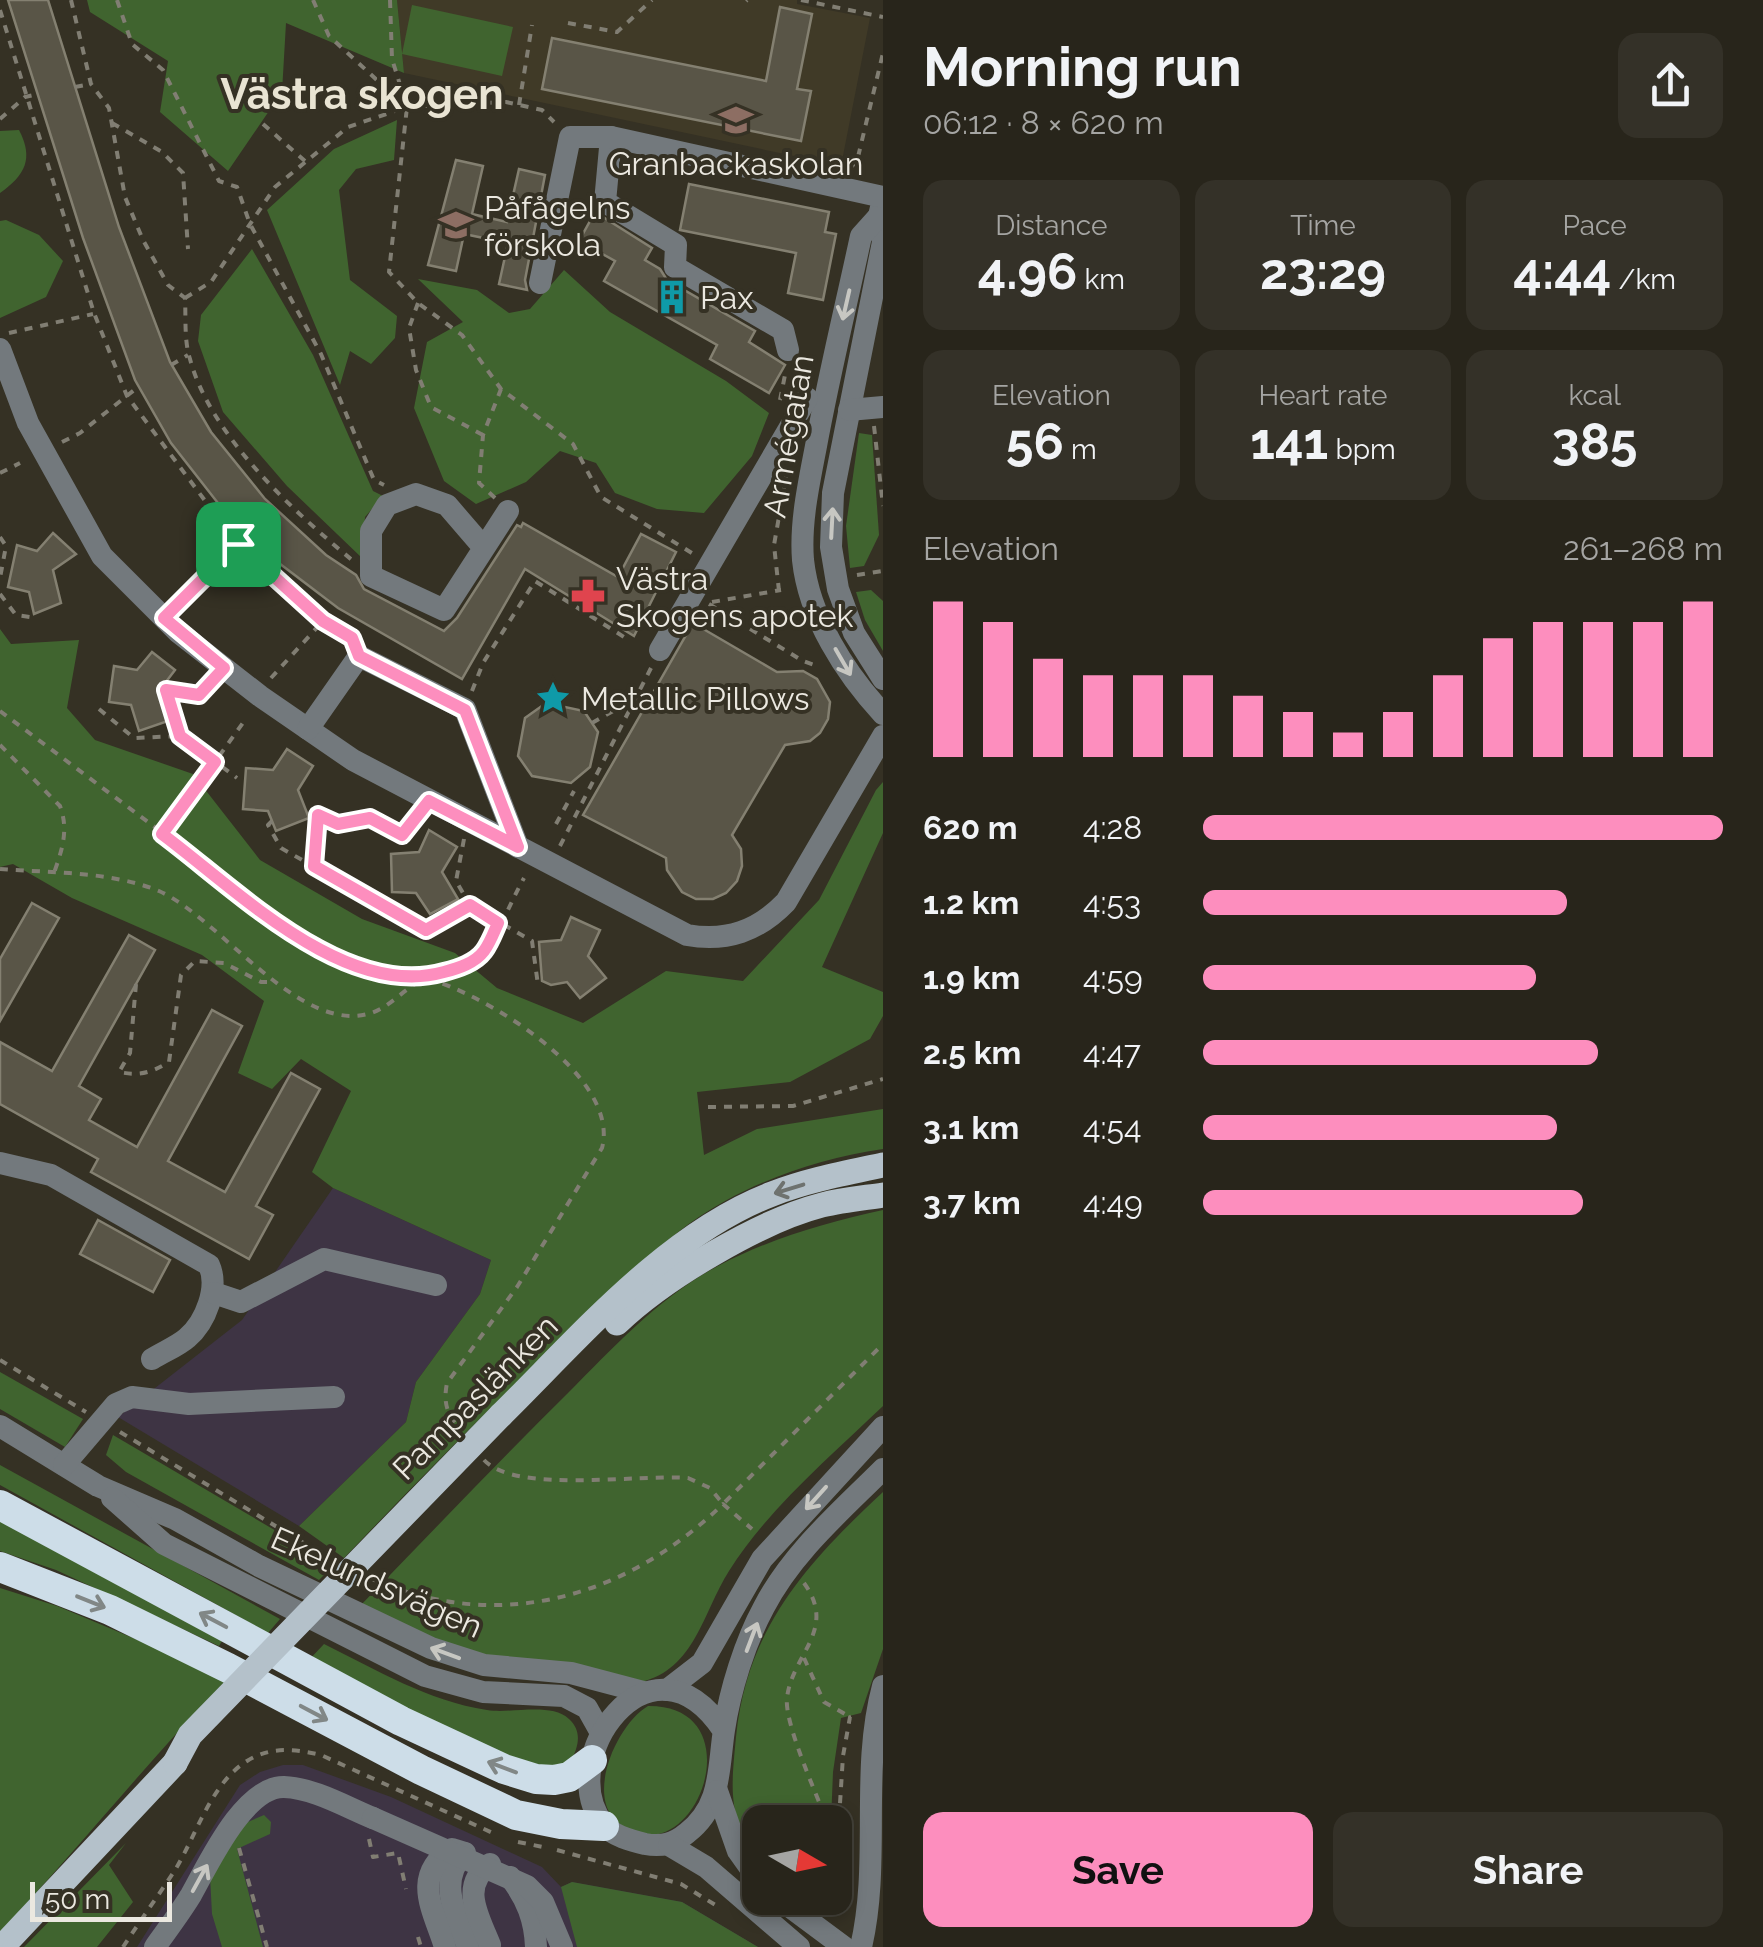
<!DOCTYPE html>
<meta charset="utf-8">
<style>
body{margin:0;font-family:Raleway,sans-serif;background:#343128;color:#f1f3f6;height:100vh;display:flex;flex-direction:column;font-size:38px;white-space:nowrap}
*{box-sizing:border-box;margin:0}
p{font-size:32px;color:#a5a5a3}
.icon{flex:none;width:55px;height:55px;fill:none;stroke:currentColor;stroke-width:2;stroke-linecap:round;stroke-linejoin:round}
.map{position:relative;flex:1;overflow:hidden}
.panel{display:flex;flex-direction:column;background:#28251b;width:880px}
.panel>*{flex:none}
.needle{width:65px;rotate:99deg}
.controls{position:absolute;left:742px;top:1805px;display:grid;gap:20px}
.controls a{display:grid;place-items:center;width:110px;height:110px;border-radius:20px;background:#28251b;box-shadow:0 5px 15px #0003,0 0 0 2px #44423a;font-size:50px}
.scale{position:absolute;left:30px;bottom:25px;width:142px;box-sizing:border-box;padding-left:10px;border:5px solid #ebe8e0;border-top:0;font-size:28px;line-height:35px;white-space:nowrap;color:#ebe8e0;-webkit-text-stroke:8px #353124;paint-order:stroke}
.pin{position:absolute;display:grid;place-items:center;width:85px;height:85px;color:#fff;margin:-42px;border-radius:20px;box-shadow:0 5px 15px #0006}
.round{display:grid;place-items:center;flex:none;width:105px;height:105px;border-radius:20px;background:#343128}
.summary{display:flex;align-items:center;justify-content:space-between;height:170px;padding:0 40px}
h1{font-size:55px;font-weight:700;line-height:75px}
.stats{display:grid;grid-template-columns:repeat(3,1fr);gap:15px;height:170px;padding:10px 40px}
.stats div{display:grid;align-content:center;border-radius:20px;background:#343128;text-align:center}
.stats b{font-size:50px;font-weight:700}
.stats small{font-size:28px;font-weight:400}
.stats p{font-size:28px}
.chart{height:280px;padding:20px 40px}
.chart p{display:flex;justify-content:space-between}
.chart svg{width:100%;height:180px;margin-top:10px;stroke:#fd8ebe;stroke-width:6}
.primary-button{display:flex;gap:20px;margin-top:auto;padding:20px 40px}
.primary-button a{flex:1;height:115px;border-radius:20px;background:#fd8ebe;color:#111;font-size:40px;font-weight:700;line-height:115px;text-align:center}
.primary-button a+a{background:#343128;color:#f1f3f6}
ul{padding:0 40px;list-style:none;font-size:32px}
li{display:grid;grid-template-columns:160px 120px 1fr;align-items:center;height:75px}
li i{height:25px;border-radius:12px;background:#fd8ebe}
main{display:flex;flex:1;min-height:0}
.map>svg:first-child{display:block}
.industrial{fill:#3e3444}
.built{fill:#403a27}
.green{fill:#40642f}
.building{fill:#595547;stroke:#848071;stroke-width:2.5}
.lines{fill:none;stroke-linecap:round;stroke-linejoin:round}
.path{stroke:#817e73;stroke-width:4;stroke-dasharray:8 8;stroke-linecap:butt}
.minor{stroke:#73797d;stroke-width:22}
.major{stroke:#b4c1ca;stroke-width:25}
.highway{stroke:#cddde8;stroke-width:30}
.minor-bridge{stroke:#73797d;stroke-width:22}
.major-bridge{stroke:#b4c1ca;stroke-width:25}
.oneway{stroke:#c7c7c2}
.oneway2{stroke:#6e726f}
.oneway3{stroke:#818786}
.route-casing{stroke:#fff;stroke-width:20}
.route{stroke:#fd8ebe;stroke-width:12}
.labels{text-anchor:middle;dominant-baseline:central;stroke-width:8;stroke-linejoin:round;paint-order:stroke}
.poi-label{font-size:32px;fill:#ebe8e0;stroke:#353124;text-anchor:start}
.street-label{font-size:32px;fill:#ebe8e0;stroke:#353124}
.district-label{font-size:42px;font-weight:bold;fill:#e9e4d3;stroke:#353124}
</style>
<main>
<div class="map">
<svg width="883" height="1947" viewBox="0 0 883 1947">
<rect width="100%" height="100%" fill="#353124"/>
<g class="industrial">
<polygon points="333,1188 491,1260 480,1294 416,1382 406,1422 299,1526 118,1417 242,1320"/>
<polygon points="283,1765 303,1765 391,1797 542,1867 561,1887 572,1882 682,1902 758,1947 137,1947 240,1785 260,1772"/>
</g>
<polygon class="built" points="397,0 797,0 797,4 870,18 841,166 404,73"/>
<g class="green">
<polygon points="87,0 397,0 404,73 286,23 282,92 228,171 160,112 168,61 90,12"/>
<polygon points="412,5 513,27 502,76 402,54"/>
<polygon points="397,120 394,160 356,169 339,190 350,280 397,316 395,338 371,364 350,351 340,385 267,210 334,149"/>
<path d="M19,130C34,159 25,175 0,193V131Z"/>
<polygon points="6,220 39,235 63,261 46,297 0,318 0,221"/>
<polygon points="252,249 313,355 373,491 383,496 365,517 362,558 287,486 223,412 198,341 201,315"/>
<polygon points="564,270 610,312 726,381 769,413 752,456 704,513 657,509 615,493 596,463 560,451 526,482 476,504 444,481 414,408 427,342 463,322 418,279 477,290 509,313 530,309"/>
<polygon points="859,433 872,435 879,535 864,566 850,568 846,526"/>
<polygon points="871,590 883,601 883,651 865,620 856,592"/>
<path d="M0,629L11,644L79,640L67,708L95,740L193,774L260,860L362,919L455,953L497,988L583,1023L666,971L743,981L819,900L876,790L883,782V833L822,967L883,992V1016L870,1039L790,1082L697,1092L704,1155L757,1129L883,1109V1149C828,1157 774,1174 725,1201C675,1228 632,1272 591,1311C506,1391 425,1473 344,1558L299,1526L406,1422L416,1382L480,1294L491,1260L333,1188L312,1172L351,1091L301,1059L272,1089L238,1073L264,1001L202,955L72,898L13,864L0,867Z"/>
<path d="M883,1210V1406C831,1456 767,1510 729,1571C703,1612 695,1669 641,1682L451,1649L360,1606C429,1535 497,1463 568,1393C614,1347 659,1297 718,1266C771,1238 825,1223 883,1210Z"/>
<polygon points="0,1372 83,1419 65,1447 0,1409"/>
<polygon points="113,1435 334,1565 319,1580 126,1472 106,1455"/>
<polygon points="0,1465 280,1619 268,1633 0,1485"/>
<path d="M883,1492V1649L861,1713L841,1718L833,1772L831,1822H760V1869C729,1812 730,1800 736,1737C747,1628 806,1564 883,1492Z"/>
<polygon points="0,1521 222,1641 219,1646 56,1570 0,1551"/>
<path d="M0,1588L57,1606L228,1678C149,1760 78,1849 0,1932Z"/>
<path d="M324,1644C377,1670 428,1701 487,1710C511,1714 551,1702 569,1719C583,1732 578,1747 571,1761L545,1774L307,1662Z"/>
<path d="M648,1706C742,1705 709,1833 651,1835C644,1835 636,1831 629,1829C579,1810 614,1726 648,1706Z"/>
<polygon points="264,1815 271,1822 270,1834 237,1849 263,1947 222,1947 212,1914 210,1876 241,1825"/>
<polygon points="126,1843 109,1865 133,1902 97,1947 24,1947"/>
<polygon points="572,1882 682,1902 758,1947 577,1947 561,1887"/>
</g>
<g class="building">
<polygon points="8,0 48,0 119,227 170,362 211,432 265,499 326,555 356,575 364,589 444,631 457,618 517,525 521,527 523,523 618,577 641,534 676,552 634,636 525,569 462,679 338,608 271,557 221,507 171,443 135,380 83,238"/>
<polygon points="780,7 812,14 797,89 811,91 801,141 542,89 552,38 766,81"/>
<polygon points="456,160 483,166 472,214 507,222 519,169 545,175 525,280 527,290 499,284 508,243 464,234 456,271 428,265"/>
<polygon points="689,184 829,212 825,232 836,234 823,300 788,293 796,253 680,230"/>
<polygon points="595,212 652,248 645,260 660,269 667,280 755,331 749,342 785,365 769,393 710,359 717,345 604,281 615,261 579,241"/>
<polygon points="53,533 76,554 53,570 61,603 34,614 29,592 8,587 17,545 37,551"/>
<polygon points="693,623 777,672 803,671 817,679 830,702 828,719 820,733 810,741 785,745 732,835 741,849 742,866 737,881 726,893 713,899 696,899 682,892 667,870 666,858 583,815"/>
<polygon points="152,652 175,670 159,691 168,721 139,731 131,705 109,702 114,666 137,670"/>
<polygon points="546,703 584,711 598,732 590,767 571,783 532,776 518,756 525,718"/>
<polygon points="287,749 313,766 298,790 309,818 276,831 268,811 243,809 246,768 273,770"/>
<polygon points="429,830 457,847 442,872 458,899 430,914 416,893 392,892 391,854 419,852"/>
<polygon points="32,903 59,918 0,1021 0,959"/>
<polygon points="571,917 600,930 588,956 606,978 580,998 567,982 551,985 542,981 539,942 561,940"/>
<polygon points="129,935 155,950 79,1086 101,1099 89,1120 137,1147 212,1010 242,1026 168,1161 225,1192 291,1073 320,1089 256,1206 273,1215 249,1259 91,1172 98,1159 0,1104 0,1042 52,1071"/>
<polygon points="98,1220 170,1260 153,1292 80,1254"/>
</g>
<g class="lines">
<g class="path">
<path d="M71,0L91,84L109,108L125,197L143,240L168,285L185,298C186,318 184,341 190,359C210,435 293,511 352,560"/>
<polyline points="117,0 132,44 163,70 219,181 237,187 250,224 321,354 374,480 384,485"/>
<polyline points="313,0 329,36 403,104"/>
<polyline points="390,0 392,59 407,107 389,272 418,303 462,335 501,389 573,444 601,497 695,555"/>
<polyline points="801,0 883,17"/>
<polyline points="746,1 747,0"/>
<polyline points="0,10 94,313 127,396 238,545 323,621 352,638"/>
<polyline points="568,23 617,32 652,0"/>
<polyline points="75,87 90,84"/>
<polyline points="519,105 532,25"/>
<polyline points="0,119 25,97 38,94"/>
<polyline points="112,123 162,152 183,173 188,249"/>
<polyline points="263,124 306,162"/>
<polyline points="849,169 857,161 883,53"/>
<polyline points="185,298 211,282 275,187 348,127 407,107 506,102 542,110 554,122"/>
<polyline points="418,303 409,328 416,370 431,407 483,435"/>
<polyline points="9,333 93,314"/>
<polyline points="171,365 188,355"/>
<polyline points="780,400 786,370"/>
<polyline points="874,426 883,506"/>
<polyline points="62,442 80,433 138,387"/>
<polyline points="0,473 20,463"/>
<polyline points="495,498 479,483 483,435 501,389"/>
<polyline points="0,537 6,546 0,578"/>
<polyline points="857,575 883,571"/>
<polyline points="779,591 774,545 786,477"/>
<polyline points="0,594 16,615 30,617"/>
<polyline points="712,602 781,590"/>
<polyline points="178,604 238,545"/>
<polyline points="709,604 803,661 817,666"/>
<polyline points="271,678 323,621"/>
<polyline points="472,691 483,663 535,581 624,637"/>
<polyline points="99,709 134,738 181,736 237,778"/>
<path d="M0,711L308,942C333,957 358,970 386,975C399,976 413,975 425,978C484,993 621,1076 602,1148L517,1287L447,1383C443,1403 447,1413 459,1429"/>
<polyline points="592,723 636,698"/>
<polyline points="181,736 166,690 199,695 212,681"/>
<path d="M0,745L60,806C69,830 62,850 54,873"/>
<polyline points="272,821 268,825 281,848 425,930 470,905 532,941 538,985"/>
<polyline points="556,824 574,791"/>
<polyline points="163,834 245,720"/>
<polyline points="464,839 456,881 470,905"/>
<polyline points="560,846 651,668"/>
<polyline points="313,866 318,815 338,824 370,818 402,835 416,817"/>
<path d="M0,869C52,873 110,871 159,891C220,918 300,1036 371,1013C387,1008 401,993 415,984C431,974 450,974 465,966C494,950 508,906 524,878"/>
<path d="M136,984L130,1053L119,1072C139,1076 151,1073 169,1062L181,975L195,961L224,963L261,982H272"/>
<polyline points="708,1107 793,1106 883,1079"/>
<polyline points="0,1360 86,1412"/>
<polyline points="120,1432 330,1559"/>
<path d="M484,1460C515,1494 639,1474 688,1478L710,1488L723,1504L883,1344"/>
<path d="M370,1578C498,1635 626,1598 723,1504L752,1529"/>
<path d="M804,1583C838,1630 792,1654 787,1698C784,1723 817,1795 827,1822"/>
<polyline points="804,1658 824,1702 850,1717"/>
<polyline points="369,1839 373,1857 398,1853 406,1889"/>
<polyline points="518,1842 548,1848"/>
<polyline points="239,1848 267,1947"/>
<polyline points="557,1850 681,1884 717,1906"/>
<polyline points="837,1851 843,1756 850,1717 855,1715"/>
<polyline points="835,1872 837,1852"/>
<polyline points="835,1886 849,1891"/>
<polyline points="418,1937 421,1947"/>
<path d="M123,1947C140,1921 158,1896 175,1870C196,1836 211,1783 247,1761C271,1746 295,1749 321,1755L495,1834"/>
</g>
<g class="minor">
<polyline points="611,137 605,202 676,245 675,267 783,330 788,350"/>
<polyline points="883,199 879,216 883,242 833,493 831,547 838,589 854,633 883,679"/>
<path d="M879,216L861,236C846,306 829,375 816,446C809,483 800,522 803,560C809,617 845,673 883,714"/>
<polyline points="540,283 570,137 611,137 883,197"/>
<path d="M0,349L28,423L102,556L178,632L260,696L353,760L687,935C727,942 758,931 786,902L883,736"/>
<polyline points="849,410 883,407"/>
<polyline points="484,548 447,505 416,494 387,505 371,531 371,576 444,610 508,511"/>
<polyline points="660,650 807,398"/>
<polyline points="308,729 359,656 465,709 518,847"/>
<path d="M0,1163L51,1175L209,1265C219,1287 206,1322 187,1338C178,1346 163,1352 152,1359"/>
<polyline points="214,1293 241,1302 324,1259 436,1285"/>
<polyline points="0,1426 98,1486 175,1519 259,1566 431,1648 484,1665 571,1673 643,1692"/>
<polyline points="64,1465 116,1404 132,1397 189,1404 334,1397"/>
<polyline points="112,1498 164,1544 425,1676 483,1692 564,1696 587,1708 601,1733"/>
<polyline points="667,1690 702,1663 762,1559 883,1427"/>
<path d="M723,1730C650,1621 552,1761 604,1825C613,1836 632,1841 645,1844C662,1847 674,1844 687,1833C722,1806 718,1769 724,1730C730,1690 745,1642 764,1607C792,1553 840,1512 883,1469"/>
<polyline points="717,1791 738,1851 760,1882"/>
<polyline points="669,1845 706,1867 799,1947"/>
<path d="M464,1853C437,1881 456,1915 468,1947"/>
<path d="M490,1864C459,1886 479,1917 490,1945"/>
<path d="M510,1877C527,1899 535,1920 536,1947"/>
<polyline points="778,1898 844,1947"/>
<path d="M155,1947C167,1930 180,1913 191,1895C208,1865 244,1786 284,1787C314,1788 346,1807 373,1818"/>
<path d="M445,1947C433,1909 411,1876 452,1849L465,1853"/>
<path d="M861,1947C881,1861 860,1772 883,1686"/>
</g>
<g class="major">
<path d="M617,1323C664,1278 760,1221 822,1205C842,1200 863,1198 883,1195"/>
<path d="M501,1415C579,1338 667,1234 772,1194C808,1180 846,1173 883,1165"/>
<polyline points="2,1947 175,1763"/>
</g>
<g class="highway">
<polyline points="0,1505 401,1721 504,1769 536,1779 554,1780 569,1777 592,1760"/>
<polyline points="0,1567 110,1610 228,1668 421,1770 516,1815 561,1824 604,1826"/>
</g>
<polyline class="minor-bridge" points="373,1818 527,1886 543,1902 562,1947"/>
<polyline class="major-bridge" points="175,1763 190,1735 501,1415"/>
</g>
<defs><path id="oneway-shaft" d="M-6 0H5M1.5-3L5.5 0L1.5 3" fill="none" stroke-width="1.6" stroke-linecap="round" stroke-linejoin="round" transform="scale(2.5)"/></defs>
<g class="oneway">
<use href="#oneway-shaft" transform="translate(846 305) rotate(103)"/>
<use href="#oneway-shaft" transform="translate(832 523) rotate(-87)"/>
<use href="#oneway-shaft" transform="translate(843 662) rotate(60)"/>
<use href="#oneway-shaft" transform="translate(816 1498) rotate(132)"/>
<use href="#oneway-shaft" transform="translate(752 1637) rotate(-69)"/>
<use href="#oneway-shaft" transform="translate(445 1653) rotate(-160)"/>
<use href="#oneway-shaft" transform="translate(200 1878) rotate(-61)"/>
</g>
<use class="oneway2" href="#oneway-shaft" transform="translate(789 1189) rotate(163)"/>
<g class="oneway3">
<use href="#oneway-shaft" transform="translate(91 1602) rotate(22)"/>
<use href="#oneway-shaft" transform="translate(213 1620) rotate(-152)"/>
<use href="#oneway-shaft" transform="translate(314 1713) rotate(28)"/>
<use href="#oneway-shaft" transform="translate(502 1767) rotate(-159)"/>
</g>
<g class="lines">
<g class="route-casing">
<path id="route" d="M238,544L323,621L352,638L359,656L465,710L518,847L429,801L402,835L370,818L338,824L318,815L314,866L426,930L470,905L498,923C494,932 490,943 484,951C475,963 459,968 444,972C345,1000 236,889 162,834L215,762L180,736L166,690L199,695L224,668L164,618Z"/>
</g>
<use href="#route" class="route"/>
</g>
<defs>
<g id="school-bare" transform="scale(2.7)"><path d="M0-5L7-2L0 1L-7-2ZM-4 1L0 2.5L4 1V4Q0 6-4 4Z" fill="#8d6e63" stroke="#353124" stroke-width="2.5" paint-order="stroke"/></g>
<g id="building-bare" transform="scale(2.7)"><path d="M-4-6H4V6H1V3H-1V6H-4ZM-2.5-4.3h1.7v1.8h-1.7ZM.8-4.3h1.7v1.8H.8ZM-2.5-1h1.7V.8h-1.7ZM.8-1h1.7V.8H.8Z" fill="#0f9aa8" stroke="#353124" stroke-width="2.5" paint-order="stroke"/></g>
<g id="pharmacy-bare" transform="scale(2.7)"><path d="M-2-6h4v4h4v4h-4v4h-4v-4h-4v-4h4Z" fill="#e0444e" stroke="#353124" stroke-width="2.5" paint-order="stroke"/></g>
<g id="sight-bare" transform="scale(2.7)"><path d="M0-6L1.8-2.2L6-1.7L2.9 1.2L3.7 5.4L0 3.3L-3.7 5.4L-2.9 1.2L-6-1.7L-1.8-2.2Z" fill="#0f9aa8" stroke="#353124" stroke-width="2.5" paint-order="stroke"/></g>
</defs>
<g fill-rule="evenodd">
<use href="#school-bare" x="736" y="120"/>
<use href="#school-bare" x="456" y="225"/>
<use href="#building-bare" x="672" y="297"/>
<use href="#pharmacy-bare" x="588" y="596"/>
<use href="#sight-bare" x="553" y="698"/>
</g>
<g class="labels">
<g class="poi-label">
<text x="736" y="163" text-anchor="middle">Granbackaskolan</text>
<text x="484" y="207">Påfågelns<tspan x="484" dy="37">förskola</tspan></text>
<text x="700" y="297">Pax</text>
<text x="616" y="578">Västra<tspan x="616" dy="37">Skogens apotek</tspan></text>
<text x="581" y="698">Metallic Pillows</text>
</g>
<g class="street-label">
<text transform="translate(788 436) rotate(-80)">Armégatan</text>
<text transform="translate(475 1397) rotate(-45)">Pampaslänken</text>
<text transform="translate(377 1582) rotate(24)">Ekelundsvägen</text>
</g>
<g class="district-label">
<text x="362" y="94">Västra skogen</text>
</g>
</g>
</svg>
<div class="controls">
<a><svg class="needle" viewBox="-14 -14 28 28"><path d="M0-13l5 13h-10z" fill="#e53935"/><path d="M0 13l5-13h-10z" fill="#a5a5a3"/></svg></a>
</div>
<div class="scale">50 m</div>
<div class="pin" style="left:238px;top:544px;background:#1e9e55"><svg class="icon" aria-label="arrive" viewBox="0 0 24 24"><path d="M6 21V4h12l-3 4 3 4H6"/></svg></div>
</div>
<section class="panel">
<div class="summary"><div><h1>Morning run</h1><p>06:12 · 8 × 620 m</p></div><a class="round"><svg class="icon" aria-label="share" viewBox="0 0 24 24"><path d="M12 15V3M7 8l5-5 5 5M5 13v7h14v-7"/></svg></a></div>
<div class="stats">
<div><p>Distance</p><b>4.96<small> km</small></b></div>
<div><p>Time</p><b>23:29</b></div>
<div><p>Pace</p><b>4:44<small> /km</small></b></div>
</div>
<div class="stats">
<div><p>Elevation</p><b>56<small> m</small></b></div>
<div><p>Heart rate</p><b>141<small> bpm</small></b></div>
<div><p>kcal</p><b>385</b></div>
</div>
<div class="chart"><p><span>Elevation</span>261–268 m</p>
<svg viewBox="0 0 160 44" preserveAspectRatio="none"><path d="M5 44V6M15 44V11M25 44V20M35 44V24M45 44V24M55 44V24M65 44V29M75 44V33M85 44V38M95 44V33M105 44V24M115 44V15M125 44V11M135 44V11M145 44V11M155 44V6"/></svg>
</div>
<ul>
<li><b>620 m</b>4:28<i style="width:100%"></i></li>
<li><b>1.2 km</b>4:53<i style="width:70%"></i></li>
<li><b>1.9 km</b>4:59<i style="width:64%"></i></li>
<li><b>2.5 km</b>4:47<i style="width:76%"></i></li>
<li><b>3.1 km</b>4:54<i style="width:68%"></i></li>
<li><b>3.7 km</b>4:49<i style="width:73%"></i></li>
</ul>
<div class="primary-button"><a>Save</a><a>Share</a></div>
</section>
</main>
